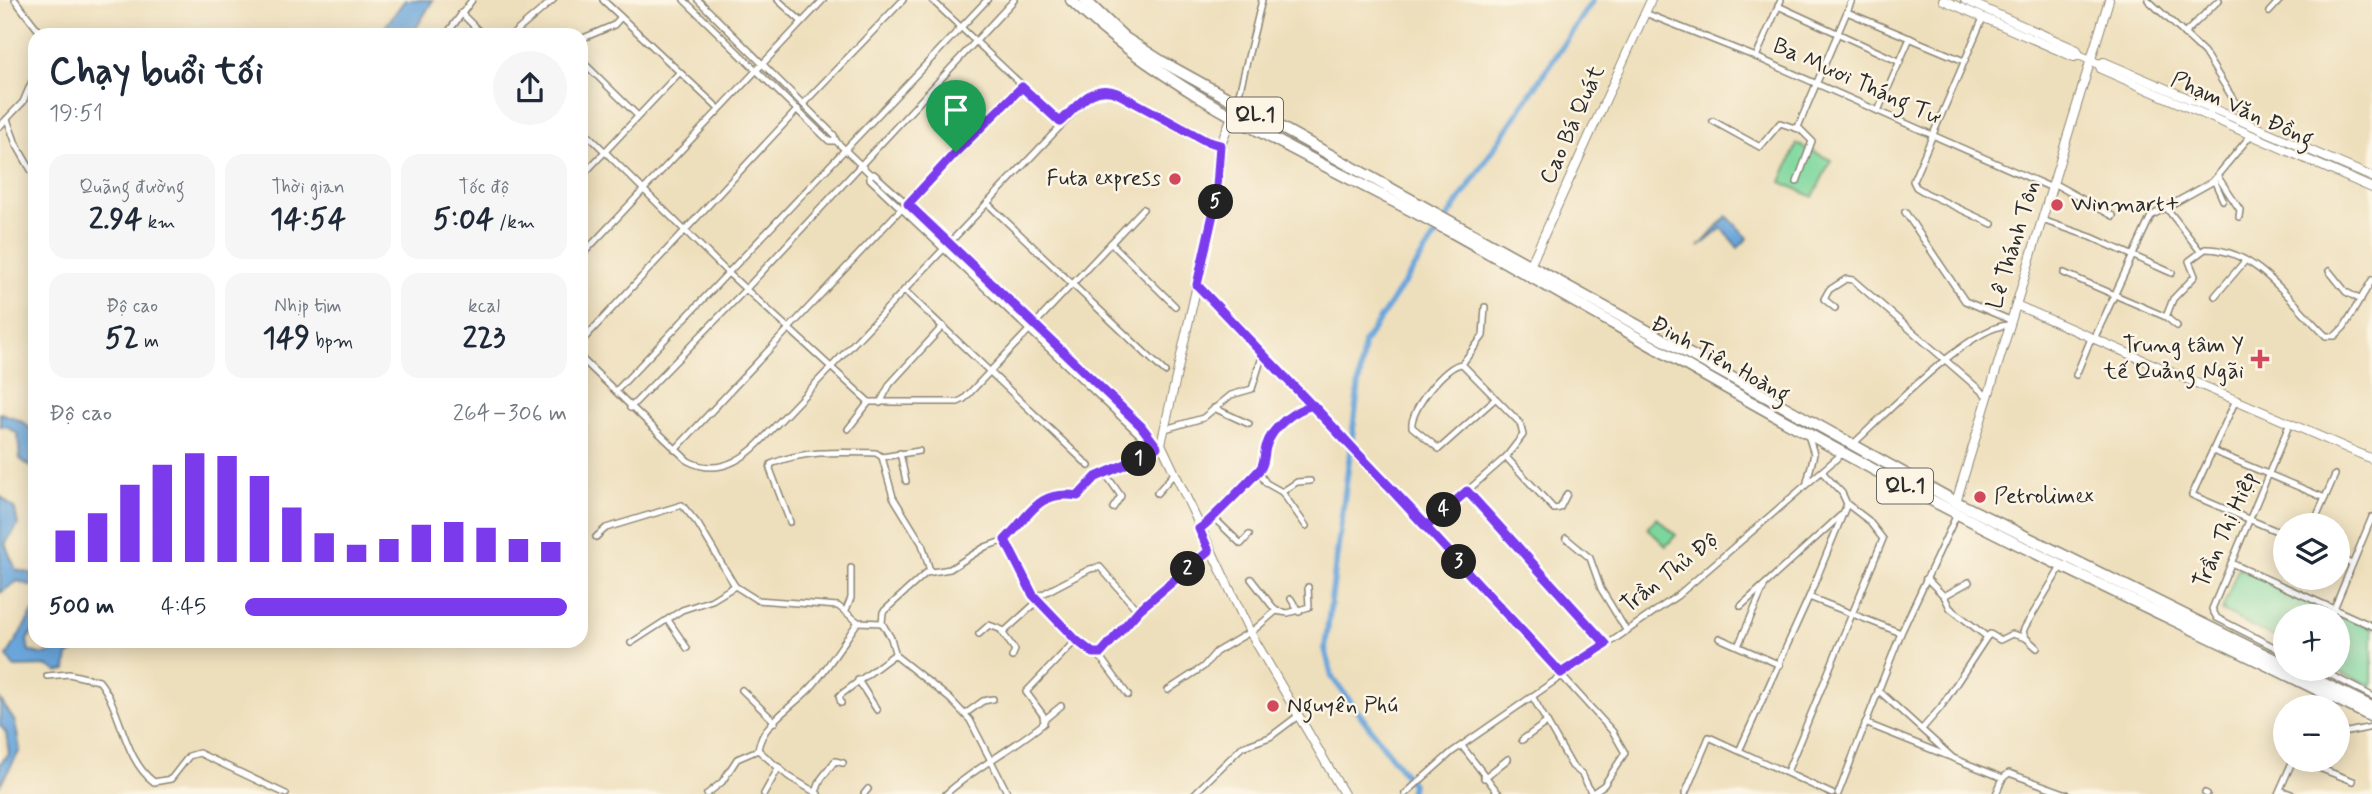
<!DOCTYPE html>
<html lang="vi">
<meta charset="utf-8">
<style>
body{margin:0;font-family:Mynerve,sans-serif;background:#f6f6f7;color:#1f2937;height:100vh;display:flex;flex-direction:column;font-size:26px;white-space:nowrap}
*{box-sizing:border-box;margin:0}
p{font-size:23px;color:#747a83}
.icon{flex:none;width:38px;height:38px;fill:none;stroke:currentColor;stroke-width:2;stroke-linecap:round;stroke-linejoin:round}
.map{position:relative;flex:1;overflow:hidden}
.drawer{position:absolute;left:28px;top:28px;width:560px;height:620px;display:flex;flex-direction:column;background:#fff;border-radius:21px;box-shadow:0 4px 18px #0003}
.drawer>*{flex:none}
.fabs{position:absolute;left:2273px;top:513px;display:grid;gap:14px}
.fabs a{display:grid;place-items:center;width:77px;height:77px;border-radius:50%;background:#fff;box-shadow:0 4px 18px #0003;font-size:35px}
.pin{position:absolute;display:grid;place-items:center;width:60px;height:60px;color:#fff;margin:-72px -30px;border-radius:50% 50% 50% 0;rotate:-45deg;box-shadow:0 0 7px #0007}
.pin .icon{rotate:45deg}
.km{position:absolute;width:35px;height:35px;margin:-18px;border-radius:50%;background:#222;color:#fff;font-size:19px;line-height:35px;text-align:center}
.round{display:grid;place-items:center;flex:none;width:74px;height:74px;border-radius:37px;background:#f6f6f7}
.head{display:flex;align-items:center;justify-content:space-between;height:119px;padding:0 21px}
h1{font-size:38px;font-weight:700;line-height:52px}
.figures{display:grid;grid-template-columns:repeat(3,1fr);gap:10px;height:119px;padding:7px 21px}
.figures div{display:grid;align-content:center;border-radius:18px;background:#f6f6f7;text-align:center}
.figures b{font-size:30px;font-weight:700}
.figures small{font-size:19px;font-weight:400}
.figures p{font-size:19px}
.chart{height:196px;padding:14px 21px}
.chart p{display:flex;justify-content:space-between}
.chart svg{width:100%;height:126px;margin-top:7px;stroke:#7c3aed;stroke-width:6}
ul{padding:0 21px;list-style:none;font-size:23px}
li{display:grid;grid-template-columns:112px 84px 1fr;align-items:center;height:52px}
li i{height:18px;border-radius:9px;background:#7c3aed}
.map>svg:first-child{display:block}
.green{fill:#7cd79d;stroke:#548164;stroke-width:2}
.water{fill:#69a6db;stroke:#4a6883;stroke-width:2}
.lines{fill:none;stroke-linecap:round;stroke-linejoin:round}
.canal{stroke:#69a6db;stroke-width:6}
.street-casing{stroke:#8c8574;stroke-width:8}
.secondary-casing{stroke:#8c8574;stroke-width:10}
.highway-casing{stroke:#8c8574;stroke-width:13}
.street{stroke:#fff;stroke-width:5}
.secondary{stroke:#fff;stroke-width:8}
.highway{stroke:#fff;stroke-width:10}
.route-casing{stroke:#fff;stroke-width:14}
.route{stroke:#7c3aed;stroke-width:9}
.poi-dot{fill:#d1495b;stroke:#fcf5e5;stroke-width:2.5}
.labels{text-anchor:middle;dominant-baseline:central;stroke-width:5;stroke-linejoin:round;paint-order:stroke}
.shield{fill:#fcf5e5;stroke:#6a6863;stroke-width:2}
.shield-label{font-size:21px;font-weight:bold;fill:#2b2b2b}
.street-label{font-size:23px;fill:#2b2b2b;stroke:#fcf5e5}
.poi-label{font-size:23px;fill:#2b2b2b;stroke:#fcf5e5;text-anchor:start}
</style>
<div class="map">
<svg width="2372" height="794" viewBox="0 0 2372 794">
<rect width="100%" height="100%" fill="#fcf5e5"/>
<filter id="ink" filterUnits="userSpaceOnUse"><feTurbulence type="fractalNoise" baseFrequency=".0143" numOctaves="2"/><feDisplacementMap in="SourceGraphic" scale="14" xChannelSelector="R" yChannelSelector="G"/><feConvolveMatrix kernelMatrix="1 2 1 2 8 2 1 2 1" color-interpolation-filters="sRGB"/></filter>
<filter id="wash" filterUnits="userSpaceOnUse"><feTurbulence type="fractalNoise" baseFrequency=".00686" numOctaves="4" result="noise"/><feDisplacementMap in="SourceGraphic" scale="28" xChannelSelector="R" yChannelSelector="G"/><feGaussianBlur stdDeviation="1.57" result="paint"/><feColorMatrix in="noise" values="0 0 0 0 0 0 0 0 0 0 0 0 0 0 0 0 0 1.4 0 .05"/><feComposite in="paint" operator="in"/></filter>
<g filter="url(#wash)">
<rect width="100%" height="100%" fill="#eedfbc"/>
<g class="green">
<polygon points="1797,144 1831,160 1813,197 1781,182"/>
<polygon points="1657,518 1676,535 1666,546 1647,528"/>
<polygon points="2238,568 2330,608 2326,616 2286,616 2285,643 2222,611"/>
<polygon points="2342,615 2372,628 2372,686 2333,669 2338,668 2338,624"/>
</g>
<g class="water">
<polygon points="405,0 433,0 412,35 379,35"/>
<polygon points="1727,216 1748,238 1738,248 1722,228 1699,247"/>
<path d="M0,413C38,424 35,433 35,470L20,459L18,434L6,426H0Z"/>
<polygon points="0,496 15,509 18,525 5,544 16,570 35,574 35,587 18,581 0,593"/>
<path d="M35,608V628L27,640L29,651C46,657 54,655 64,641H83L79,649L68,655L66,670L58,672L48,666L14,667L7,656Z"/>
<polygon points="0,699 15,722 20,750 0,785 0,764 9,754 6,733 0,725"/>
</g>
<g class="lines">
<polyline class="canal" points="1410,794 1412,784 1332,677 1325,648 1364,343 1593,0"/>
</g>
</g>
<g filter="url(#ink)">
<g class="lines">
<g class="street-casing">
<g id="street">
<polyline points="15,0 42,35"/>
<polyline points="603,0 719,109"/>
<polyline points="684,0 829,141 836,141"/>
<polyline points="698,0 834,135 836,141 870,174 870,179 1140,435 1149,437 1157,447"/>
<polyline points="778,0 802,22"/>
<polyline points="932,0 1061,122"/>
<polyline points="2148,0 2204,52 2248,123"/>
<polyline points="1778,6 1900,62"/>
<polyline points="1847,12 1964,61"/>
<polyline points="2269,12 2280,0"/>
<polyline points="461,13 483,35"/>
<polyline points="1645,13 1756,57 2052,188"/>
<polyline points="1983,18 1913,181 1916,187 1926,193 1992,224"/>
<polyline points="2184,34 2219,0"/>
<polyline points="446,35 472,0"/>
<polyline points="512,35 553,0"/>
<polyline points="581,39 614,25 621,17"/>
<polyline points="1756,57 1781,0"/>
<polyline points="581,60 638,116"/>
<polyline points="1237,102 1262,0"/>
<polyline points="804,103 903,0"/>
<polyline points="1878,111 1910,38"/>
<polyline points="7,119 16,144 35,177"/>
<polyline points="1713,121 1760,147 1780,123 1798,129"/>
<polyline points="0,126 23,102 35,74"/>
<polyline points="581,128 727,272 869,402 958,402 964,399 1143,209"/>
<path d="M870,174H874C965,255 1053,341 1141,426L1145,435"/>
<polyline points="581,177 680,72"/>
<polyline points="2218,177 2240,210 2239,217"/>
<polyline points="2214,180 2223,200"/>
<polyline points="1797,182 1812,141 1798,127 1852,0"/>
<polyline points="2053,183 2113,216"/>
<polyline points="987,203 1165,372"/>
<polyline points="908,204 1022,87"/>
<polyline points="2165,206 2200,251"/>
<polyline points="1905,212 1965,301 2010,320"/>
<polyline points="2042,220 2091,237 2172,273"/>
<polyline points="1111,243 1175,306"/>
<polyline points="581,256 823,0"/>
<polyline points="2329,271 2346,292 2361,300"/>
<polyline points="2064,273 2166,317 2177,326"/>
<polyline points="1197,285 1343,436 1613,732 1625,753 1604,785 1591,794"/>
<polyline points="904,290 1089,466"/>
<polyline points="2215,296 2245,261"/>
<path d="M1485,307L1483,336L1462,364C1446,364 1409,411 1412,427L1439,449L1495,399"/>
<polyline points="1835,308 1824,299 1829,290 1846,279 1853,280 1988,397"/>
<path d="M2166,317L2173,299L2195,276L2189,261L2205,249C2257,248 2292,304 2326,336H2335L2344,327L2372,280"/>
<polyline points="2095,337 2151,216 2212,182 2251,135"/>
<polyline points="581,342 798,109"/>
<path d="M581,358L688,461C715,475 739,463 759,443L1093,92L1102,89L1117,93L1206,141L1220,146"/>
<polyline points="2076,375 2092,336"/>
<polyline points="616,391 987,0"/>
<polyline points="2235,402 2192,495 2286,535"/>
<polyline points="880,403 890,384 943,326"/>
<polyline points="630,408 746,289 1014,0"/>
<polyline points="1214,408 1249,424"/>
<polyline points="848,429 869,402"/>
<polyline points="1165,429 1203,418 1231,395 1252,389 1261,360 1266,355"/>
<path d="M1852,445C1883,417 1972,323 2010,325"/>
<polyline points="675,450 901,209"/>
<polyline points="2213,451 2325,498"/>
<polyline points="900,453 906,481"/>
<polyline points="882,457 893,497 922,544 930,571"/>
<polyline points="1506,457 1554,509 1560,508 1567,494"/>
<polyline points="1258,471 1266,483 1282,492 1306,526"/>
<polyline points="1105,473 1121,496 1113,508"/>
<polyline points="1807,482 1814,454 1808,435"/>
<polyline points="1467,491 1606,644"/>
<polyline points="1282,492 1297,482 1310,481"/>
<polyline points="1157,493 1173,475"/>
<polyline points="1214,518 1241,544 1249,535"/>
<path d="M790,522L770,469L771,464C805,450 840,452 876,453L882,457L919,451"/>
<polyline points="2313,525 2335,475"/>
<polyline points="1427,526 1506,457 1523,435 1520,423 1462,364"/>
<polyline points="1200,529 1258,471 1269,439 1294,411 1313,405"/>
<polyline points="596,537 606,528 682,505 698,524 735,586 757,600 838,606 858,622 882,623"/>
<polyline points="1566,538 1590,558 1601,589 1626,630"/>
<polyline points="1005,540 1033,595 1076,640 1097,655 1140,609 1209,551"/>
<polyline points="2338,558 2352,564"/>
<polyline points="2231,563 2372,626"/>
<polyline points="1251,579 1276,611"/>
<polyline points="1944,596 1969,582"/>
<polyline points="1809,597 1901,633"/>
<polyline points="1035,598 1090,569 1100,567 1138,611"/>
<polyline points="1291,599 1299,612"/>
<polyline points="1741,606 1840,516"/>
<polyline points="846,610 851,598 851,568"/>
<polyline points="2331,616 2372,517"/>
<polyline points="668,620 687,648"/>
<polyline points="1002,632 1015,650 1012,657"/>
<polyline points="979,634 989,625 1005,631 1038,601"/>
<polyline points="1987,637 1990,634 2000,640 2012,634 2026,638 2023,632 2025,627 2061,567"/>
<polyline points="1719,638 1780,665"/>
<polyline points="2026,638 2037,648"/>
<polyline points="631,643 682,610 712,600 735,586"/>
<polyline points="1738,646 1764,587"/>
<polyline points="2286,653 2217,618 2212,609 2290,423"/>
<polyline points="1098,654 1128,695"/>
<polyline points="2317,668 2372,696"/>
<path d="M47,676L69,674L99,681C122,709 123,759 154,782L171,779L189,756L199,753L286,794"/>
<polyline points="858,680 877,710"/>
<polyline points="742,690 775,722"/>
<polyline points="1168,690 1203,667 1216,652 1255,629 1276,611 1288,613 1309,607 1308,587"/>
<polyline points="1878,690 1953,758"/>
<polyline points="1532,696 1572,766 1582,774 1592,794"/>
<polyline points="841,703 839,696 895,654"/>
<polyline points="965,714 983,701 993,699"/>
<polyline points="1045,719 1061,706"/>
<polyline points="1865,723 2003,778 1996,794"/>
<polyline points="1922,729 1941,707 1987,637 1950,608 1944,596 1926,578"/>
<polyline points="2338,734 2372,727"/>
<polyline points="1522,740 1547,722"/>
<polyline points="1462,746 1499,794"/>
<polyline points="1740,749 1809,597 1847,504 1842,493 1822,472"/>
<polyline points="2298,760 2353,781"/>
<polyline points="1787,772 1883,539 1868,520 1847,504"/>
<polyline points="1484,778 1508,759"/>
<polyline points="2003,778 2009,773 2067,794"/>
<polyline points="2280,790 2291,794"/>
<polyline points="816,792 821,779 835,761 843,763"/>
<polyline points="2205,793 2207,794"/>
<polyline points="707,794 722,782 737,759 758,750"/>
<polyline points="764,794 779,767"/>
<path d="M818,794L788,776L758,750C762,721 797,705 814,684C830,664 844,642 858,622"/>
<polyline points="864,794 868,789"/>
<path d="M946,794C977,766 1013,749 1044,723L1043,715L1026,692L1076,640"/>
<polyline points="1008,794 970,720 950,699 896,656 891,638 882,623 883,612 926,573 950,569 985,547 1005,540 1040,502 1050,495 1078,496 1096,477 1142,457 1158,446"/>
<polyline points="1194,794 1242,747 1270,737 1298,716"/>
<polyline points="1405,794 1452,752 1677,596 1843,453"/>
<polyline points="1685,794 1709,737 1832,794"/>
<polyline points="1838,794 1901,633 1957,514"/>
<polyline points="2278,794 2293,760"/>
</g>
</g>
<g class="secondary-casing">
<g id="secondary">
<polyline points="1943,0 2074,57 2079,55"/>
<polyline points="1965,0 2077,50 2079,55 2099,64 2101,69 2372,188"/>
<polyline points="2099,64 2104,62 2372,177"/>
<polyline points="1233,114 1220,146 1216,201 1161,444 1250,632 1344,794"/>
<polyline points="1530,266 1651,0"/>
<polyline points="2016,305 2372,459"/>
<polyline points="1956,502 2109,0"/>
</g>
</g>
<g class="highway-casing">
<g id="highway">
<path d="M1071,0C1174,101 1327,163 1453,233C1620,326 1785,425 1956,513C2093,584 2234,647 2372,717"/>
<polyline points="1085,0 1125,38 1161,61 1956,502 2286,665"/>
<polyline points="2292,668 2372,707"/>
</g>
</g>
<use href="#street" class="street"/>
<use href="#secondary" class="secondary"/>
<use href="#highway" class="highway"/>
</g>
</g>
<g class="lines" filter="url(#ink)">
<g class="route-casing">
<path id="route" d="M956,152L908,204L1141,426L1157,447L1142,457L1096,477L1078,496C1038,489 1030,515 1005,540L1033,595L1076,640L1093,653H1101L1140,609L1209,551L1199,529C1207,525 1255,475 1261,468C1265,461 1264,454 1266,447C1272,426 1295,410 1313,405L1561,673L1606,644L1467,491L1427,526L1197,285L1216,201L1220,145L1206,141L1117,93C1092,83 1078,106 1060,122L1022,87L956,152"/>
</g>
<use href="#route" class="route"/>
</g>
<g class="poi-dot">
<circle cx="1175" cy="179" r="7"/>
<circle cx="2057" cy="205" r="7"/>
<path d="M2256.5 348.5h7v7h7v7h-7v7h-7v-7h-7v-7h7z"/>
<circle cx="1980" cy="497" r="7"/>
<circle cx="1273" cy="706" r="7"/>
</g>
<g class="labels">
<g class="shield">
<rect x="1227" y="97.5" width="56" height="35" rx="5"/>
<rect x="1877" y="468.5" width="56" height="35" rx="5"/>
</g>
<g class="shield-label">
<text x="1255" y="115">QL.1</text>
<text x="1905" y="486">QL.1</text>
</g>
<g class="street-label">
<text transform="translate(1857 82) rotate(24)">Ba Mươi Tháng Tư</text>
<text transform="translate(2242 110) rotate(24)">Phạm Văn Đồng</text>
<text transform="translate(1573 125) rotate(-66)">Cao Bá Quát</text>
<text transform="translate(2014 245) rotate(-73)">Lê Thánh Tôn</text>
<text transform="translate(1720 360) rotate(29)">Đinh Tiên Hoàng</text>
<text transform="translate(2226 530) rotate(-66)">Trần Thị Hiệp</text>
<text transform="translate(1670 573) rotate(-38)">Trần Thủ Độ</text>
</g>
<g class="poi-label">
<text x="1161" y="179" text-anchor="end">Futa express</text>
<text x="2071" y="205">Winmart+</text>
<text x="2244" y="346" text-anchor="end">Trung tâm Y<tspan x="2244" dy="26">tế Quảng Ngãi</tspan></text>
<text x="1994" y="497">Petrolimex</text>
<text x="1287" y="706">Nguyên Phú</text>
</g>
</g>
</svg>
<div class="fabs">
<a><svg class="icon" aria-label="layers" viewBox="0 0 24 24"><path d="M12 4l9 5-9 5-9-5zM3 14l9 5 9-5"/></svg></a>
<a>+</a>
<a>−</a>
</div>
<div class="pin" style="left:956px;top:152px;background:#1e9e55"><svg class="icon" aria-label="arrive" viewBox="0 0 24 24"><path d="M6 21V4h12l-3 4 3 4H6"/></svg></div>
<b class="km" style="left:1139px;top:459px">1</b>
<b class="km" style="left:1188px;top:569px">2</b>
<b class="km" style="left:1459px;top:562px">3</b>
<b class="km" style="left:1444px;top:510px">4</b>
<b class="km" style="left:1216px;top:202px">5</b>
<section class="drawer">
<div class="head"><div><h1>Chạy buổi tối</h1><p>19:51</p></div><a class="round"><svg class="icon" aria-label="share" viewBox="0 0 24 24"><path d="M12 15V3M7 8l5-5 5 5M5 13v7h14v-7"/></svg></a></div>
<div class="figures">
<div><p>Quãng đường</p><b>2.94<small> km</small></b></div>
<div><p>Thời gian</p><b>14:54</b></div>
<div><p>Tốc độ</p><b>5:04<small> /km</small></b></div>
</div>
<div class="figures">
<div><p>Độ cao</p><b>52<small> m</small></b></div>
<div><p>Nhịp tim</p><b>149<small> bpm</small></b></div>
<div><p>kcal</p><b>223</b></div>
</div>
<div class="chart"><p><span>Độ cao</span>264–306 m</p>
<svg viewBox="0 0 160 44" preserveAspectRatio="none"><path d="M5 44V33M15 44V27M25 44V17M35 44V10M45 44V6M55 44V7M65 44V14M75 44V25M85 44V34M95 44V38M105 44V36M115 44V31M125 44V30M135 44V32M145 44V36M155 44V37"/></svg>
</div>
<ul>
<li><b>500 m</b>4:45<i style="width:100%"></i></li>
</ul>
</section>
</div>
